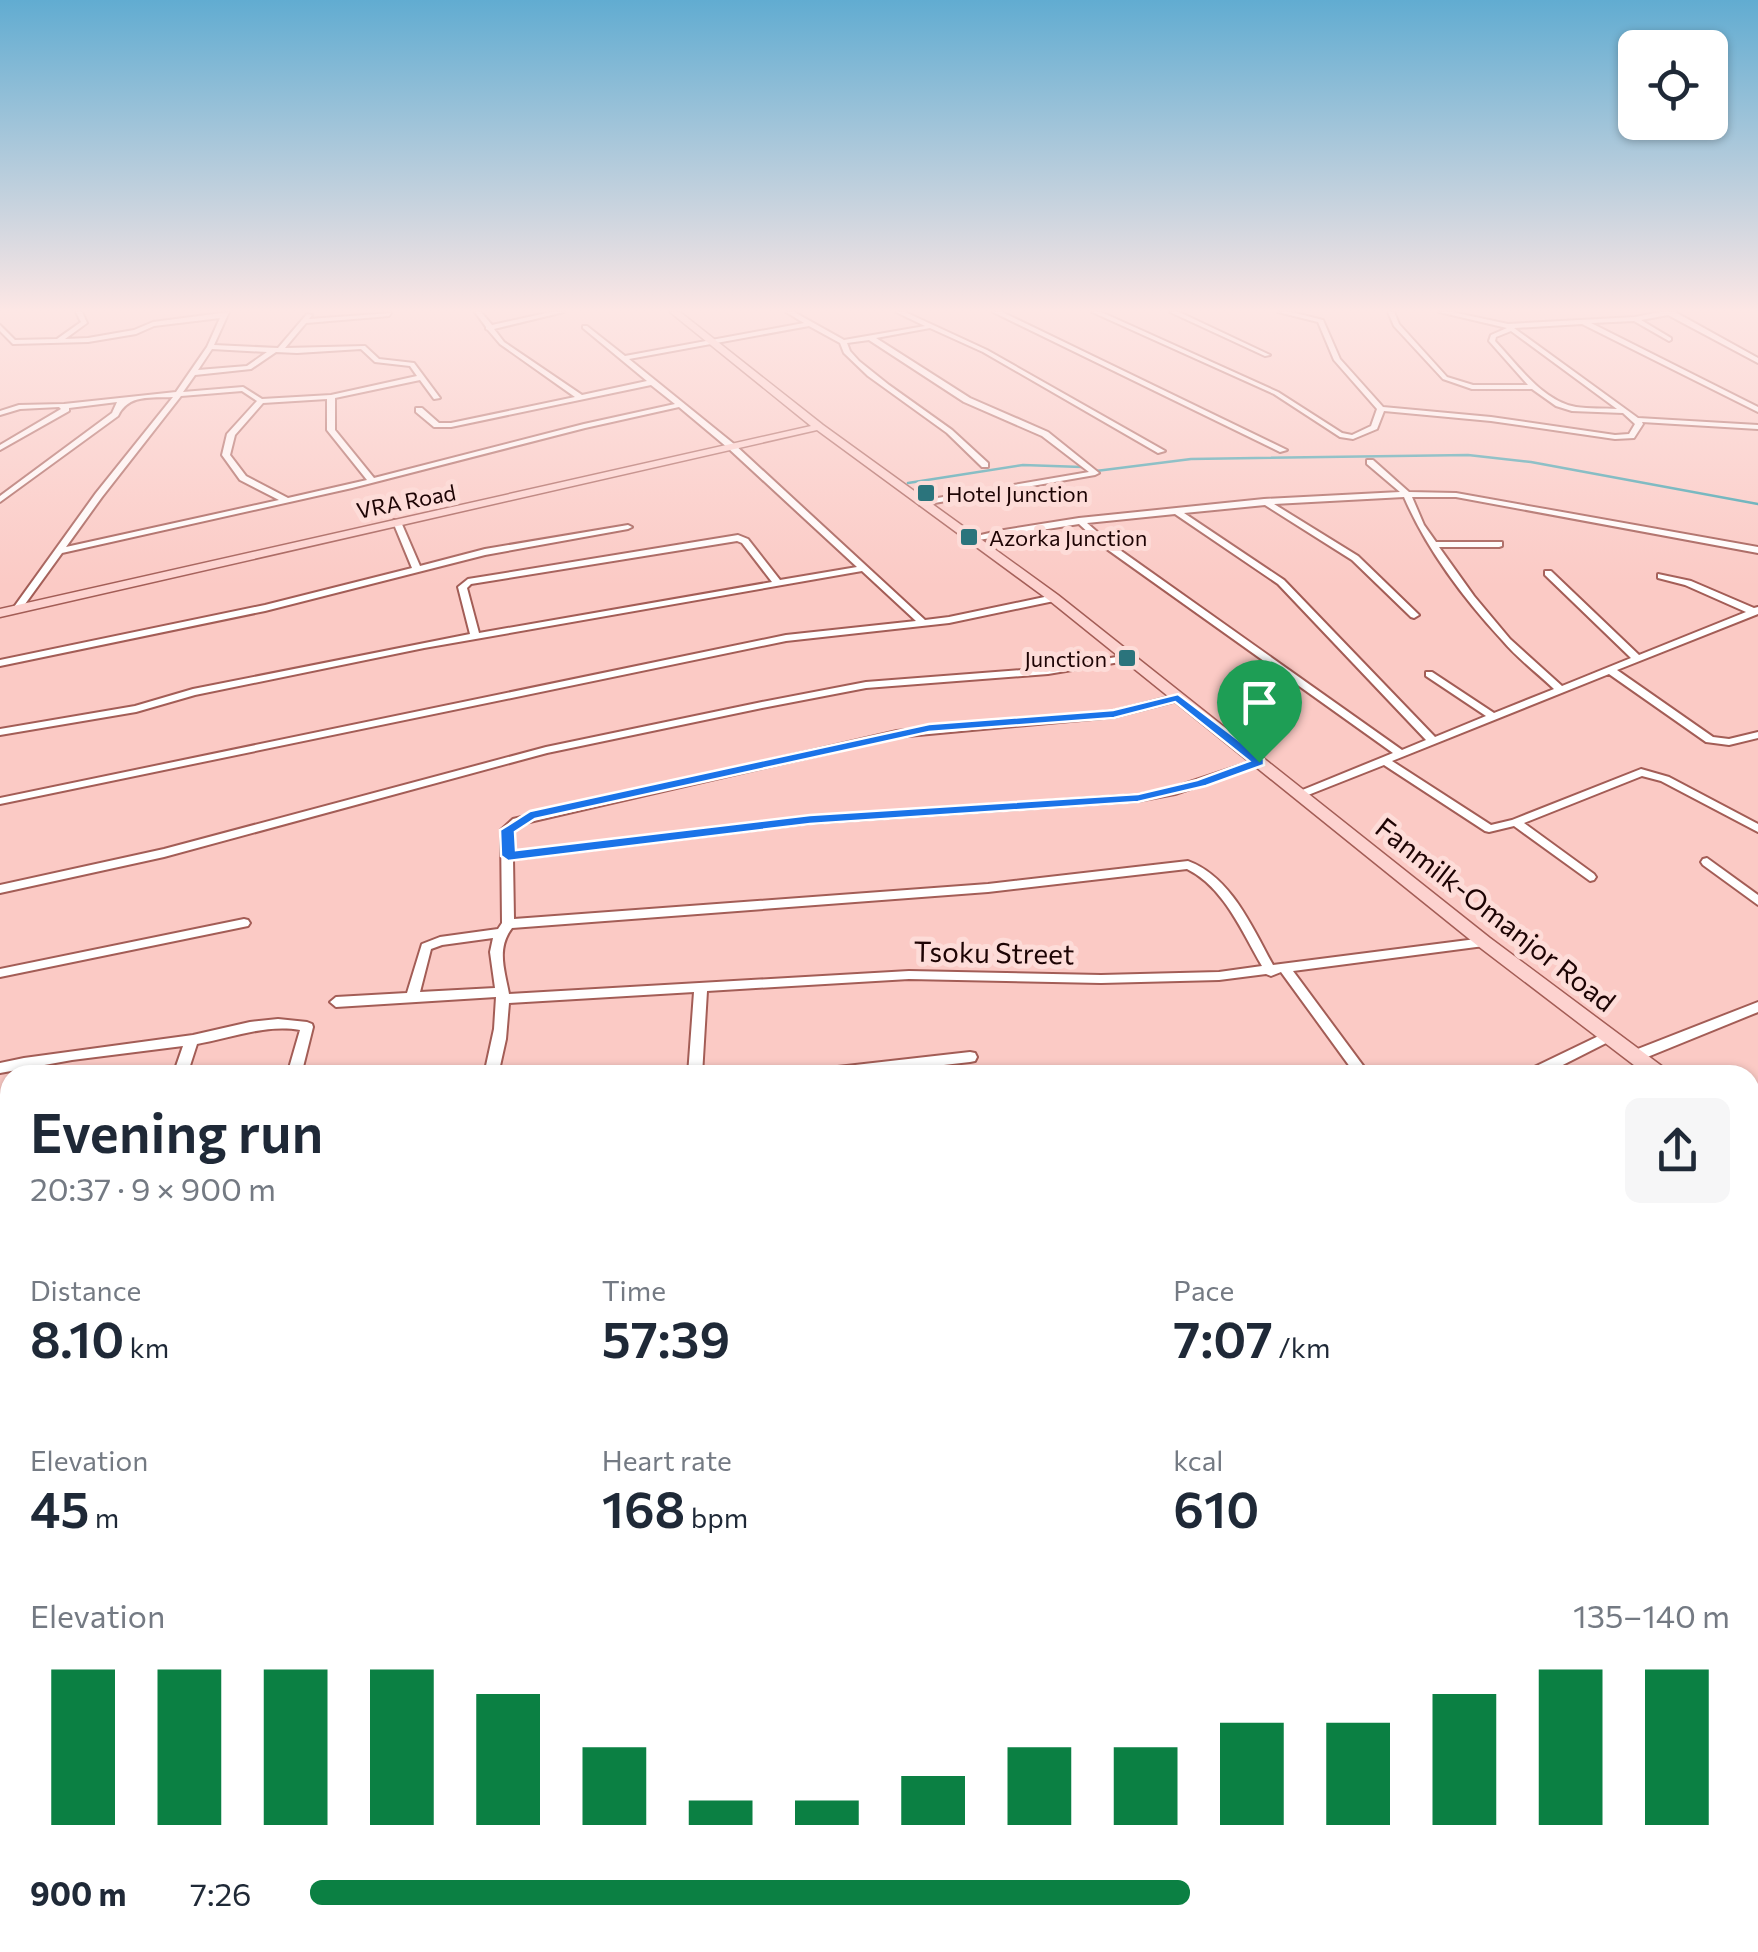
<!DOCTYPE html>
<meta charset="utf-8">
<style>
body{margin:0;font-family:Commissioner,sans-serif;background:#f6f6f7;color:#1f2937;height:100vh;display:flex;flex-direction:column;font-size:38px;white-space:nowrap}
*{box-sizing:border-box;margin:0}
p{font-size:32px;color:#747a83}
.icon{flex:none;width:55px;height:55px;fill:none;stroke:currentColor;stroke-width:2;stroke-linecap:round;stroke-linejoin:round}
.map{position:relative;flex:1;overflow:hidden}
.side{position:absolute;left:0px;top:1065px;width:1760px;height:888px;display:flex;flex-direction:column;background:#fff;border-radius:30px 30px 0 0;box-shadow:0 2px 8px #0004}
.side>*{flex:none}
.fabs{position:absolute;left:1618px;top:30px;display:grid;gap:20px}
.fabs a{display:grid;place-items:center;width:110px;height:110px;border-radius:15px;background:#fff;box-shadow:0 2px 8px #0004;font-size:50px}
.pin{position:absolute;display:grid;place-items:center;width:85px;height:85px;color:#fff;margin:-102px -42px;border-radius:50% 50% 50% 0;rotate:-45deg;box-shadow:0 0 10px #0007}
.pin .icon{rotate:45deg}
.round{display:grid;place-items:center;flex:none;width:105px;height:105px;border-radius:15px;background:#f6f6f7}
.summary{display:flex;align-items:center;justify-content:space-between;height:170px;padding:0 30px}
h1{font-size:55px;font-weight:600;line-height:75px}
.metrics{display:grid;grid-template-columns:repeat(3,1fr);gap:15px;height:170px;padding:10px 30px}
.metrics div{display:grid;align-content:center}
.metrics b{font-size:50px;font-weight:600}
.metrics small{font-size:28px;font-weight:400}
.metrics p{font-size:28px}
.chart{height:280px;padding:20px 30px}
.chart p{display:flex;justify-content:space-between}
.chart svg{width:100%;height:180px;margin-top:10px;stroke:#0b8043;stroke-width:6}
ul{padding:0 30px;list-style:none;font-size:32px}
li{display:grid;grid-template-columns:160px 120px 1fr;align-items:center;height:75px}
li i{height:25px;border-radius:12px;background:#0b8043}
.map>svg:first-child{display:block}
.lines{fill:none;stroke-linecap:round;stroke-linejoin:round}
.stream-far1{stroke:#36a1ae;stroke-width:2.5}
.stream{stroke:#36a1ae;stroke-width:6}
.street-casing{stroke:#a35d56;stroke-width:4}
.secondary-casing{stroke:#a35d56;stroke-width:3}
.street{fill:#fff;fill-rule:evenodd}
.secondary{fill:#fdd2cf;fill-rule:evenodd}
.route{fill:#1a73e8;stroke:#fff;stroke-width:2.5;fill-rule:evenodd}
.poi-dot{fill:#2b747c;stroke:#fddcd8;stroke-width:4}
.labels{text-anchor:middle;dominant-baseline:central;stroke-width:10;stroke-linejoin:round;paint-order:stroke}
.far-poi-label{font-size:22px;fill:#1d0404;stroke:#fddcd8;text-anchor:start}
.far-street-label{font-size:22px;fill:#1d0404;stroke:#fddcd8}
.street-label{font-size:28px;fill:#1d0404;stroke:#fddcd8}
</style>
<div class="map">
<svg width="1758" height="1952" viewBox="0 0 1758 1952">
<rect width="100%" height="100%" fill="#fbcac5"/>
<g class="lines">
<g class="stream-far1">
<polyline points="1096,471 1191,459 1468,455 1531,462 1758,504"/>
<polyline points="908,483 1023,465 1082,467"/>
</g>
<polyline class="stream" points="1750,1716 1758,1715"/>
<g class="street-casing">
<g id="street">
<path d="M76,312H82L87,323L65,339L88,338L134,330L153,322L229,312L214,345L278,348L307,314L312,315L309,319L391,313L389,316L306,323L285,348L365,346L379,359L414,363L440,398L434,399L420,380L335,398V430L374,478L584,424L675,404L651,385L451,427H434L416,412V408H422L439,423H451L575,397L500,344L488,330L486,329V327L475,312H481L492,325L551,312H564L494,329L504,342L582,395L647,381L583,328V326H587L625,356L804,323L786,312H794L844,340L925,326L896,312H905L987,350L1165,451L1158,453L983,352L930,328L876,338L970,398L1048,432L1099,473L1095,475L923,505H920V501L1089,472L1042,436L964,402L869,340L847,343L850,351L859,361L889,385L952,430L988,463V467H982L947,433L868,376L844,353L840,343L809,326L629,359L734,444L925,620L949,617L1054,595L1058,598L1054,601L949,623L786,641L0,804V798L786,635L916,621L862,571L424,648L195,695L136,712L0,735V729L135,706L193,689L470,634L458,587L468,579L738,535L748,539L780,580L857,567L728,448L679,407L585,428L352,488L62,553L20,611H14V607L96,493L173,397C151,398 128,394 118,416L0,502V496L112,413L117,402L69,408V411L0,450V445L61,409L59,407L20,409L0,415V411L19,405L64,404L176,392L207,347L220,318L154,326L136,334L88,342L13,344L0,331V325L15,340L57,339L81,322ZM212,349L267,352L247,366L198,370ZM361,349L375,362L410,366L417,376L331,395L262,399L243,387L183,392L195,375L251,369L276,352L297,353ZM242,391L257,401L227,434L222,455L240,480L279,500L66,547L102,497L181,396ZM327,399V430L367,480L288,498L246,476L230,455L235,435L263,403ZM737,541L742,543L772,582L479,633L467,588L471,584Z"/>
<polygon points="993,312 1002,312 1287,450 1280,452"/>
<path d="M1092,312H1101L1278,392L1342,433L1352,435L1371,426L1377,409L1334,360L1318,322L1278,312H1291L1323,320L1340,359L1383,407L1491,417L1615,435L1629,434L1635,424L1623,413L1572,411L1556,406L1532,389H1472L1443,379L1394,326L1388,312H1394L1399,324L1447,377L1473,385H1528L1489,341L1491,335L1507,328L1439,312H1452L1508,324L1635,317L1660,312H1675L1758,358V363L1668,315L1641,320L1671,338V340L1669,341L1634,321L1591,323L1758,407V412L1582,324L1514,328L1638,418L1758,425V429L1642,422L1643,424L1634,438L1615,439L1491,421L1384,411L1377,429L1353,439L1340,437L1274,394ZM1511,331L1617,409C1604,408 1589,409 1576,407C1542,401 1517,364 1495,341L1496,337Z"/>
<polygon points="1170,312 1179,312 1270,355 1265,356"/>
<path d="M1367,460H1373L1409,492L1456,493L1758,547V553L1456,497H1412L1424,525L1436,542H1502V546L1499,547H1439L1474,596L1510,639L1562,686L1631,658L1545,575V571H1551L1639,655L1746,612L1685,585L1658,578V574L1691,581L1754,608L1758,607V614L1617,670L1713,737L1729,739L1758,732V738L1729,745L1706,742L1609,674L1392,761L1491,825L1512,820L1641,769L1669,777L1758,824V832L1661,781L1642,776L1524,823L1594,874L1596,877L1594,880L1590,881L1514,826L1489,832L1485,831L1384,765L1303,797H1295L1294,795L1295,793L1393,753L1104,547L1079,524L972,541L968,538L998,531L1079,518L1264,499L1400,492L1367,464ZM1404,497C1426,548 1464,599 1502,640C1517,658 1537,673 1554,689L1494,713L1432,672H1426V676L1486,716L1435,737L1284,580L1184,513L1265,505L1352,560L1411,617L1414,618L1419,615L1417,613L1358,556L1274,504ZM1175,514L1278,584L1426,740L1402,750L1110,543L1087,523Z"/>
<polygon points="394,520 401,522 420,566 485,549 628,525 632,527 628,529 485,555 265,611 0,666 0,660 265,605 412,568 393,522"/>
<polygon points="1129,655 1132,656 1132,660 1048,674 866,688 762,708 547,753 164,857 0,893 0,885 164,849 546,747 762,702 866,682 1048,668"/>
<path d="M1177,695L1182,698L1180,700L1114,717L897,737L521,824L513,831V852L810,817L1138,795L1169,789L1259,759L1264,762L1263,764L1175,794L1138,801L810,823L513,859L514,919L988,884L1188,861C1231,877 1252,927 1273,965L1484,938L1488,939L1490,942L1488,945L1484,946L1293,971L1370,1075H1356L1281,972L1271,976L1266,974L1219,980L1101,983L909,979L707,991L702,1075H688L694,992L509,1003L506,1039L498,1075H484L494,1029L496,997L336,1007L330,1002L336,997L407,993L422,944L440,937L498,929L502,923L501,830L513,819L897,731L1114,711ZM1187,869C1224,887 1242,932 1262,966L1219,972L1101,975L909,971L509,994C505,971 496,949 512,928L988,892ZM493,938L490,952L495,988L420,992L431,949L442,945Z"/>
<polygon points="1707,858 1758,895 1758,905 1703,865 1701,862 1703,859"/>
<polygon points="244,919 248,920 250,923 248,926 0,977 0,969"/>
<polygon points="1758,1002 1758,1012 1640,1060 1630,1060 1628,1056 1630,1052"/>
<path d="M278,1019L307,1022L312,1024L313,1027L301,1075H287L300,1030C265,1024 231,1038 197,1044L187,1075H173L183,1046L72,1060L0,1073V1063L24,1058L193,1035L250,1022Z"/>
<polygon points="1609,1031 1614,1033 1616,1036 1614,1039 1543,1075 1524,1075 1526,1071"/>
<polygon points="970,1052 975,1053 977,1057 975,1061 970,1062 856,1075 804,1075 806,1071 811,1070"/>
<polygon points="1750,1256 1758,1261 1758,1278 1750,1273"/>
<rect x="0" y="1259" width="10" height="14"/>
<polygon points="0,1472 10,1474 10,1490 0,1488"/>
<polygon points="0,1804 10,1805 10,1825 0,1824"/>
<polygon points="1750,1921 1758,1921 1758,1943 1749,1942"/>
<polygon points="36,1942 59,1942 54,1952 32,1952"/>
<polygon points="489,1942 511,1942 510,1952 488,1952"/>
<polygon points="1281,1942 1350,1942 1347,1950 1341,1952 1273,1952 1276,1944"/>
<polygon points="1369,1942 1551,1942 1548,1950 1542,1952 1378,1952 1372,1950"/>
</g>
</g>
<g class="secondary-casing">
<g id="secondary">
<polygon points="670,312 680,312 823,425 1058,595 1490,938 1667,1070 1669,1075 1647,1075 1478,946 1050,601 817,430 0,617 0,609 811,426"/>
<polygon points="1750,1136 1758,1139 1758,1158 1750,1155"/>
</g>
</g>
<use href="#street" class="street"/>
<use href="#secondary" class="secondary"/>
</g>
<linearGradient id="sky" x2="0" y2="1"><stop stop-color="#61acd1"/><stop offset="0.53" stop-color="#fde7e5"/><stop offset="1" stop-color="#fde7e5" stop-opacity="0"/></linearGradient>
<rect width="1758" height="586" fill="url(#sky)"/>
<path class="route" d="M1178,694L1264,759V765L1206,786L1138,802L810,824L508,861L501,856L500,830L530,811L929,724L1113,710ZM1175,702L1249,761L1197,780L1138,794L810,815L516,850L515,832L535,819L929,732L1114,718Z"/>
<g class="poi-dot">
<rect x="916" y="483" width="20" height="20" rx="5"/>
<rect x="959" y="527" width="20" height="20" rx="5"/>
<rect x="1117" y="648" width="20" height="20" rx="5"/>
</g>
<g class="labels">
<g class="far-poi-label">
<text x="946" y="493">Hotel Junction</text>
<text x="989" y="537">Azorka Junction</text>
<text x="1107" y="658" text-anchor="end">Junction</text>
</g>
<g class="far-street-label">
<text transform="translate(406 501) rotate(-11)">VRA Road</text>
</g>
<g class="street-label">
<text transform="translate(1496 914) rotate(38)">Fanmilk-Omanjor Road</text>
<text transform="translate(994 952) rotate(1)">Tsoku Street</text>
</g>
</g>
</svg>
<div class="fabs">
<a><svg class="icon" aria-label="locate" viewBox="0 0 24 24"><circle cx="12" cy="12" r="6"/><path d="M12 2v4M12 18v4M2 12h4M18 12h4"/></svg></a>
</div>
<div class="pin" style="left:1259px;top:762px;background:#1e9e55"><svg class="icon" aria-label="arrive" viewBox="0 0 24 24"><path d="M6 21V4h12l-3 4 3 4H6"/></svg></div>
<section class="side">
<div class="summary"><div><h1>Evening run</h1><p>20:37 · 9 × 900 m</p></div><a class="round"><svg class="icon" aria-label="share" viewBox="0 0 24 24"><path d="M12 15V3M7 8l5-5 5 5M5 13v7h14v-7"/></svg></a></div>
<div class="metrics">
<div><p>Distance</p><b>8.10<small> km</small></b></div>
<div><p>Time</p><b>57:39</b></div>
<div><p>Pace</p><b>7:07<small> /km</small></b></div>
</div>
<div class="metrics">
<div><p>Elevation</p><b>45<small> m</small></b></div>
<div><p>Heart rate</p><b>168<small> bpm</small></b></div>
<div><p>kcal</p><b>610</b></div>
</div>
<div class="chart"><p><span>Elevation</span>135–140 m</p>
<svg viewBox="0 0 160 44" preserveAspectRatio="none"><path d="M5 44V6M15 44V6M25 44V6M35 44V6M45 44V12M55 44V25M65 44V38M75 44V38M85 44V32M95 44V25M105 44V25M115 44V19M125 44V19M135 44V12M145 44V6M155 44V6"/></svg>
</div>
<ul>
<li><b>900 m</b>7:26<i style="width:62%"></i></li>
</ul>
</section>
</div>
